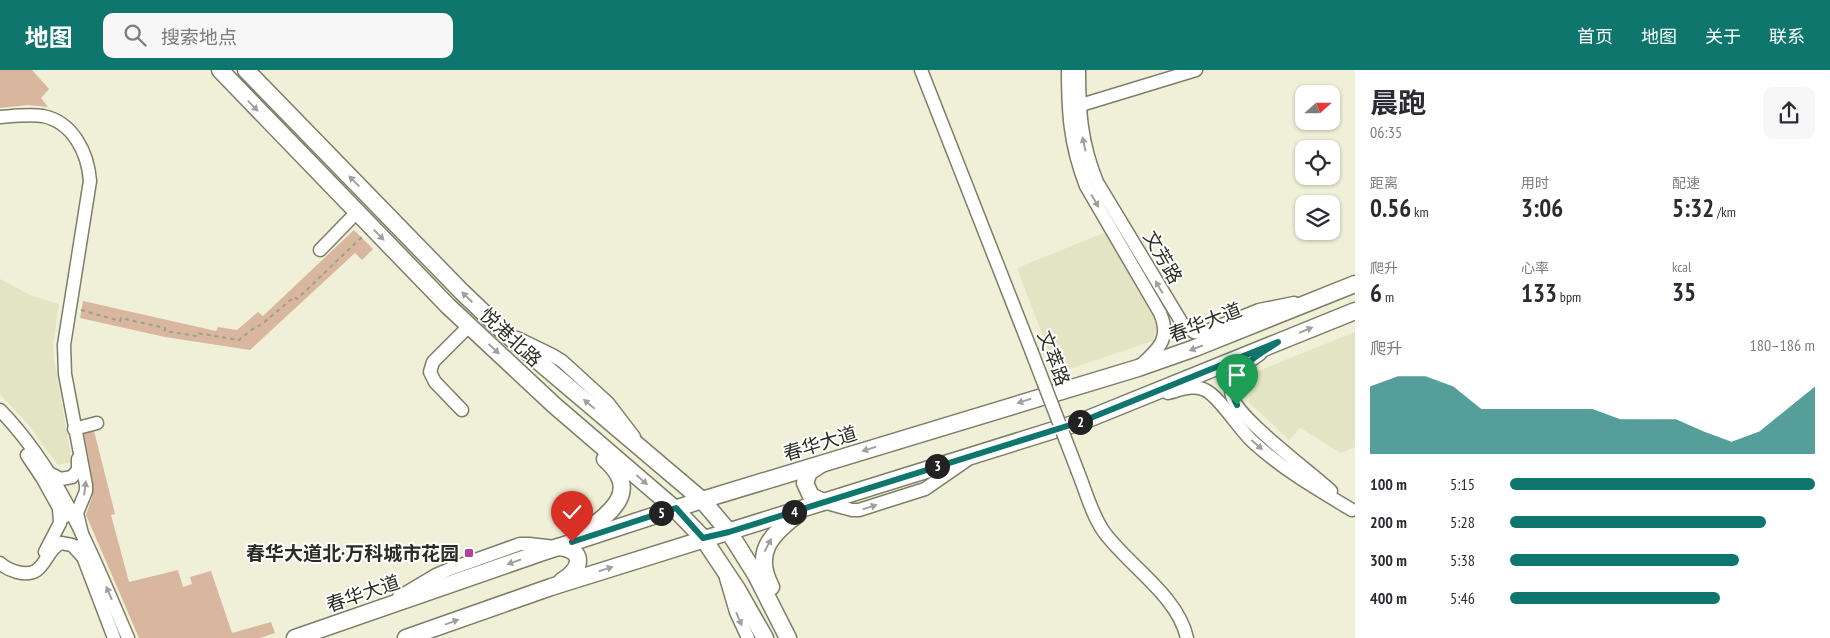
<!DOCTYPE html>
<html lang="zh">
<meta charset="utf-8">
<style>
body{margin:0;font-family:"PT Sans Narrow","Noto Sans SC",sans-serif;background:#f7f7f7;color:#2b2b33;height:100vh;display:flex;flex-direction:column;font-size:19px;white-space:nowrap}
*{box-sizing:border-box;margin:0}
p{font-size:16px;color:#7c7c81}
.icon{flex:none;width:28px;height:28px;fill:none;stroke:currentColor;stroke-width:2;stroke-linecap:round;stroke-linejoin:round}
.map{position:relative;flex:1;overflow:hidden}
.side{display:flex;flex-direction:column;background:#fff;width:475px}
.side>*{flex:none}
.needle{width:32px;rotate:69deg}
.tools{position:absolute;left:1295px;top:15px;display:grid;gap:10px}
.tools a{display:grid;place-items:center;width:45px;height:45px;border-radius:10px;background:#fff;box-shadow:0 1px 4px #0004;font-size:25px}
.pin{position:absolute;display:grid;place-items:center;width:42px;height:42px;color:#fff;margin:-51px -21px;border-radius:50% 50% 50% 0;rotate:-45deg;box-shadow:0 0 5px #0007}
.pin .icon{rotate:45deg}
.km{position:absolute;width:25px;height:25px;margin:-12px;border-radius:50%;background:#222;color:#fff;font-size:14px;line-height:25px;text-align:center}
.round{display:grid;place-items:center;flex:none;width:52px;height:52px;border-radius:10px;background:#f7f7f7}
.head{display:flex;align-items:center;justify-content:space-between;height:85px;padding:0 15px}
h1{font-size:28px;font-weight:700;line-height:38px}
.figures{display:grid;grid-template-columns:repeat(3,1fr);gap:8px;height:85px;padding:5px 15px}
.figures div{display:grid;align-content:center}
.figures b{font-size:25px;font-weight:700}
.figures small{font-size:14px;font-weight:400}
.figures p{font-size:14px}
.chart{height:140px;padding:10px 15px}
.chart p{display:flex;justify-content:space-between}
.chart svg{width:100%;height:90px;margin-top:5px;fill:#0f766e;opacity:.7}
ul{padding:0 15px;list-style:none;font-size:16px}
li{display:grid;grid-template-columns:80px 60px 1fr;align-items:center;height:38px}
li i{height:12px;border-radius:6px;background:#0f766e}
header{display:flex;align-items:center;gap:30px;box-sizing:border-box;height:70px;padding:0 25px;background:#0f766e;color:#fff}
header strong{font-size:24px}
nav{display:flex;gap:28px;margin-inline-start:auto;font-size:18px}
.search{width:350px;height:45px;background:#f7f7f7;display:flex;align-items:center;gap:12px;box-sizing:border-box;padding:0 18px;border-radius:10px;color:#7c7c81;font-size:19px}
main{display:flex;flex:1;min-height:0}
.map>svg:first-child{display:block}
.built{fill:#e2e4c3}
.green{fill:#d9b69e}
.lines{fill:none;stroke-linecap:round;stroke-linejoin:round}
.minor-casing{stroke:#7d7e67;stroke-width:15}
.major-casing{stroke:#7d7e67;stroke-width:19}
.path{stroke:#9e9f8d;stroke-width:2;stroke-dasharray:4 4;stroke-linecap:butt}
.minor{stroke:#fff;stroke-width:12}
.major{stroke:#fff;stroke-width:16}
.minor-bridge-casing{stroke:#7d7e67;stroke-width:15;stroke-linecap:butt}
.minor-bridge{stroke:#fff;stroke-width:12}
.oneway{fill:#a0a09c}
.route-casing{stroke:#fff;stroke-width:10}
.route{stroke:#0f766e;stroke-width:6}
.poi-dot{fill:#b64199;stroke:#fff;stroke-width:2}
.labels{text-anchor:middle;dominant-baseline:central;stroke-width:4;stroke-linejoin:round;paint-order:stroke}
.street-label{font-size:19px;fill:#2b2c22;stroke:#fff}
.poi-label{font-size:19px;font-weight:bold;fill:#2b2c22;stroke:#fff;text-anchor:end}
</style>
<header>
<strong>地图</strong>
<div class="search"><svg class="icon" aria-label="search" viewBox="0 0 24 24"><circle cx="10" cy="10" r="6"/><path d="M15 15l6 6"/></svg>搜索地点</div>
<nav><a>首页</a><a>地图</a><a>关于</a><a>联系</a></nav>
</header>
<main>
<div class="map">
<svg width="1355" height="568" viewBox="0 0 1355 568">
<rect width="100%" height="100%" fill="#eff0d7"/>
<g class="built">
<polygon points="1106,162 1158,253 1153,271 1057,303 1017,198"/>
<polygon points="0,209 32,226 59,234 53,274 54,290 72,392 58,395 27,353 0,324"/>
<polygon points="1355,262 1355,377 1341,383 1300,358 1289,370 1249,332 1251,304"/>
</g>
<g class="green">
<polygon points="0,0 32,0 49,19 41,28 48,37 28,35 0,38"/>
<polygon points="354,160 373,179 362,190 355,183 250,280 165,267 80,248 83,231 216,261 218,257 237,260 258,242 263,246"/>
<polygon points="93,357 115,444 111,445 129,512 178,500 183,517 192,514 190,507 211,501 232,563 271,552 275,563 260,568 139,568 86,445 92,427 93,412 84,363 87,359"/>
</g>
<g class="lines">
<g class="minor-casing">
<g id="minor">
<polyline points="921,0 1031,280"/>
<path d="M1068,0C1068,43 1070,75 1086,116L1160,243C1171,268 1159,279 1141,295"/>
<path d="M1079,0C1079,42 1081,73 1097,112L1182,253L1194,262L1202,263L1259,240L1294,233"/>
<polyline points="1071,38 1196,0"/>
<path d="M0,47C14,46 29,44 43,46C73,52 88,83 90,111L64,275L65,304L86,415V421L77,443L82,464"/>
<polyline points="320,180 357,142"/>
<polyline points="517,268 552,285 562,291 608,333 634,367"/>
<path d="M1260,284C1249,292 1234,300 1232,315C1231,318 1231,323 1232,326C1237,348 1312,403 1331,421"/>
<path d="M1168,323C1180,320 1194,314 1205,320C1219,326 1238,358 1252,371C1282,399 1317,419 1352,440"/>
<path d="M0,340C62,404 93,487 128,568"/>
<polyline points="462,340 435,312 430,302 433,292 469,256"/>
<polyline points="74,359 97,353"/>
<polyline points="27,385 43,409 64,447"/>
<path d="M1078,402C1086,422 1092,445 1104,462C1129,496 1178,526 1187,568"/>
<polyline points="51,404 61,409 72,407 78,400 78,389"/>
<polyline points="823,432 852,440 859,440 925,419 967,390"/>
<polyline points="79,476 114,568"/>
<polyline points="45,482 60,453 59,438"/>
<path d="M0,493C5,498 10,500 17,502C46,510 43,481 61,473L72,475L82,486"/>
<polyline points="726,508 736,542 748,568"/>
<polyline points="399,527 436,505 450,499 520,474 529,474 555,477"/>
</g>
</g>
<g class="major-casing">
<g id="major">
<polyline points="220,0 448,236 554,335 675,439 703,468 737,519 765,568"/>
<polyline points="246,0 462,222 505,263 702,430 729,462 756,505 788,568"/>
<polyline points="820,395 809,402 805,413 811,426 823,432"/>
<path d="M582,464C610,443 642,422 605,389"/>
<path d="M558,477C585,479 583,499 562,511"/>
<path d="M771,517C753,483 771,464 798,444"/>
<polyline points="295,568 543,482 702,430 1138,298 1195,278 1355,214"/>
<polyline points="406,568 551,517 1083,351 1355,241"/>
</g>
</g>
<polyline class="path" points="81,240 120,251 121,248 165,258 165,261 196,266 197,263 239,270 251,260 262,254 294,227 297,229 363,166"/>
<use href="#minor" class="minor"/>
<use href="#major" class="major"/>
<g class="minor-bridge-casing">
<polyline id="minor-bridge" points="1031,280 1078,402"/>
</g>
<use href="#minor-bridge" class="minor-bridge"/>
</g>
<defs><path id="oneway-solid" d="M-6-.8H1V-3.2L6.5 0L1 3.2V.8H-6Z" transform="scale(1.25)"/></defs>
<g class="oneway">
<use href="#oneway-solid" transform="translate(253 36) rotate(46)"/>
<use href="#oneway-solid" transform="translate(1084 74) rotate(-102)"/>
<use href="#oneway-solid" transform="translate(354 111) rotate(-134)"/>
<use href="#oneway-solid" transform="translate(1095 131) rotate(60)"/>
<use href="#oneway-solid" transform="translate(379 165) rotate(46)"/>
<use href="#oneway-solid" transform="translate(1159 217) rotate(-120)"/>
<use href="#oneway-solid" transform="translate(467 227) rotate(-136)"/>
<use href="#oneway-solid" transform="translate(1306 260) rotate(-22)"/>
<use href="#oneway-solid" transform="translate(1196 278) rotate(159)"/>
<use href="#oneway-solid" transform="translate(494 279) rotate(43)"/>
<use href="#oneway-solid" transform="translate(1024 331) rotate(163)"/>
<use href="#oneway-solid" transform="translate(589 334) rotate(-140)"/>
<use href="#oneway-solid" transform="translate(1257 375) rotate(41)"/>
<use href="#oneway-solid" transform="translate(869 379) rotate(163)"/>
<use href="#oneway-solid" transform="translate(642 410) rotate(41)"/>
<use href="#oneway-solid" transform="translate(85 418) rotate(-83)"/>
<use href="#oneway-solid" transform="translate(870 437) rotate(-17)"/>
<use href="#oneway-solid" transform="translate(768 475) rotate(-62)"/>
<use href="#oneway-solid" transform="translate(514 492) rotate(161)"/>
<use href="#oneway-solid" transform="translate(606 499) rotate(-18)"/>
<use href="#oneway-solid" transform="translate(109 523) rotate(-113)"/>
<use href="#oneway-solid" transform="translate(739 549) rotate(67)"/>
<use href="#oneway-solid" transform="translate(452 552) rotate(-20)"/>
</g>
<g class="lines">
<g class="route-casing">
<path id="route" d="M572,472L676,438L703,468L729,462L1083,351L1278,272C1255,288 1220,303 1237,335"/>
</g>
<use href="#route" class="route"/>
</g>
<rect class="poi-dot" x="464" y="478" width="10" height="10" rx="2.5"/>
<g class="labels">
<g class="street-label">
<text transform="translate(1163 187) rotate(60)">文芳路</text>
<text transform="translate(1205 252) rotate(-21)">春华大道</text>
<text transform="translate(511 267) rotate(43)">悦港北路</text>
<text transform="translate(1054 288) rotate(69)">文萃路</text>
<text transform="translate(820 373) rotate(-17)">春华大道</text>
<text transform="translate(363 523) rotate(-19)">春华大道</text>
</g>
<g class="poi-label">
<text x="459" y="483">春华大道北·万科城市花园</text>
</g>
</g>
</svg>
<div class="tools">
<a><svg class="needle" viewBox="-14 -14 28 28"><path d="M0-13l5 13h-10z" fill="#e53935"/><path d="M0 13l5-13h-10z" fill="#7c7c81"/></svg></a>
<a><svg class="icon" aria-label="locate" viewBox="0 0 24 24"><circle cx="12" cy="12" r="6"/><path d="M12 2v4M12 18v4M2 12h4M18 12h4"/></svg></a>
<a><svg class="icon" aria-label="layers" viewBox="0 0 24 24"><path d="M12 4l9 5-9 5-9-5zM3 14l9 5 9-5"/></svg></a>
</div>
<div class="pin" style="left:1237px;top:335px;background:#1e9e55"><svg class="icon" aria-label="arrive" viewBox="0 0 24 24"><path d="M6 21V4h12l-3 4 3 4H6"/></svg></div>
<div class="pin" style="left:572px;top:472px;background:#d93025"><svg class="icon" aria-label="check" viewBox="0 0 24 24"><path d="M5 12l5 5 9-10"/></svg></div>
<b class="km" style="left:1080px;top:352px">2</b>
<b class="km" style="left:937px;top:396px">3</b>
<b class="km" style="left:794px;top:442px">4</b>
<b class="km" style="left:661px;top:443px">5</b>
</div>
<section class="side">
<div class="head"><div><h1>晨跑</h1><p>06:35</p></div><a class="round"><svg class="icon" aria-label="share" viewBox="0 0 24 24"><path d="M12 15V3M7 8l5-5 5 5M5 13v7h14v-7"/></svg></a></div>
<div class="figures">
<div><p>距离</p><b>0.56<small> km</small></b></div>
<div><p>用时</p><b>3:06</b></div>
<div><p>配速</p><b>5:32<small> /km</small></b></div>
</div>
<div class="figures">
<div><p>爬升</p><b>6<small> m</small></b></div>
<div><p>心率</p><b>133<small> bpm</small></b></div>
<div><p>kcal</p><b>35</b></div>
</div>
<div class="chart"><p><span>爬升</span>180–186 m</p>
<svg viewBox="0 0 160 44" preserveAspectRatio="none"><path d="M0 44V11L10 6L20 6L30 11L40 22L50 22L60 22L70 22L80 22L90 27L100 27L110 27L120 33L130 38L140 33L150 22L160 11V44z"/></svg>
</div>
<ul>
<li><b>100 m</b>5:15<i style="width:100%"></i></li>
<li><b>200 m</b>5:28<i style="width:84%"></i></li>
<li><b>300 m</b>5:38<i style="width:75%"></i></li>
<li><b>400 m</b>5:46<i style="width:69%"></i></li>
</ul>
</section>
</main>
